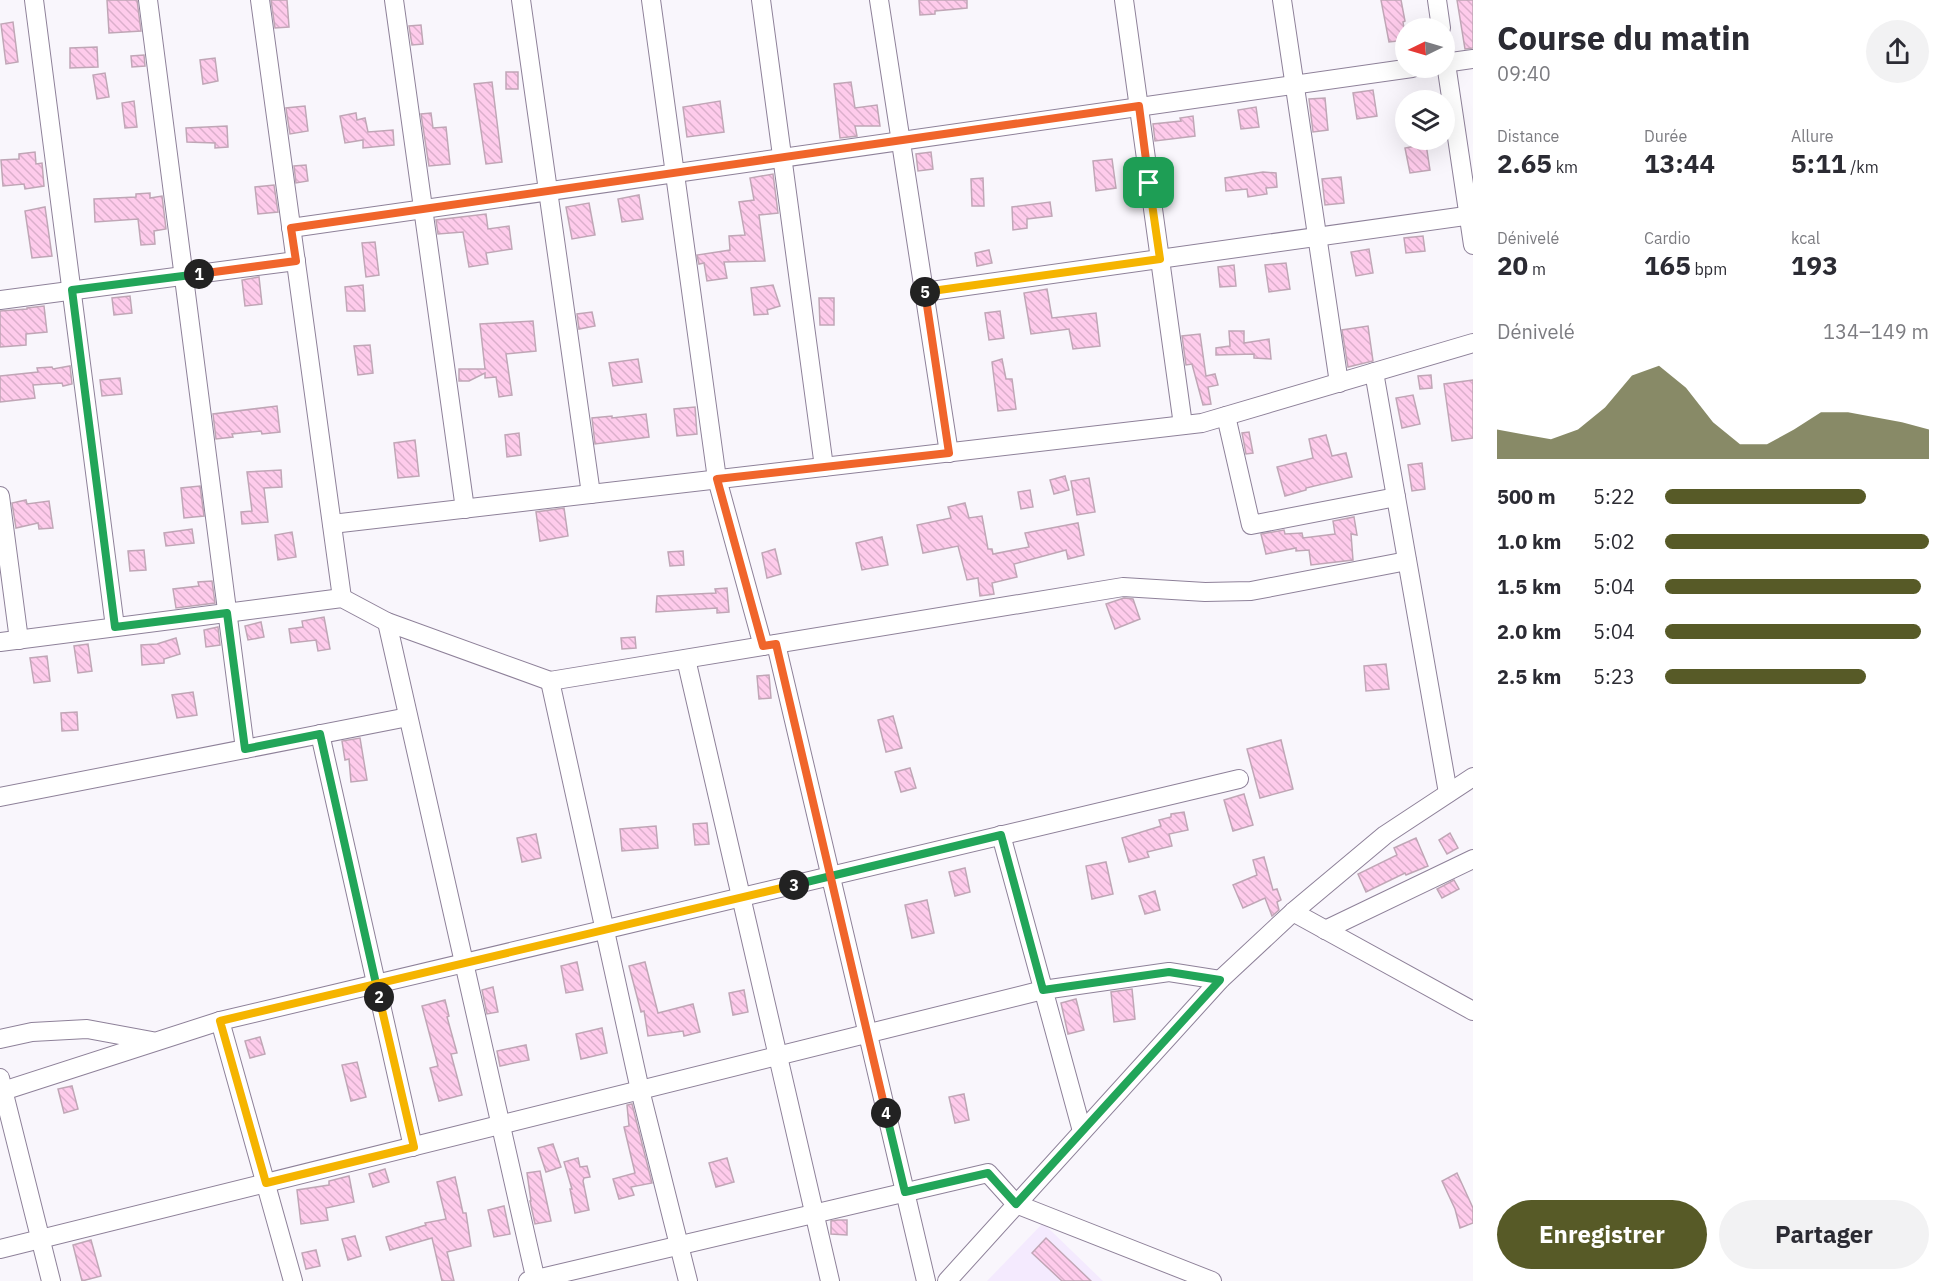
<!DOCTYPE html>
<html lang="fr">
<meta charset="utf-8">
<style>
body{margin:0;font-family:"IBM Plex Sans",sans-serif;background:#f2f2f3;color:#2b2b33;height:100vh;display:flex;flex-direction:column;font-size:22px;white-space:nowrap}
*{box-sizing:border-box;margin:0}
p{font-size:20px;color:#7c7c81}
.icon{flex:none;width:33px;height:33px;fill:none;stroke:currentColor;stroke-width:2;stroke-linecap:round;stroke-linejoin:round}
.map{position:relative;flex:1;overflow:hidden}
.panel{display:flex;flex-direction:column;background:#fff;width:480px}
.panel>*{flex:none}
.needle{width:39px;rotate:265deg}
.buttons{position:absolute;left:1395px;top:18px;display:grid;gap:12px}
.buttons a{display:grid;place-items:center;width:60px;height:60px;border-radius:50%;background:#fff;box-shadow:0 6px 24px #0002;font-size:30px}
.pin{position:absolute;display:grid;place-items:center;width:51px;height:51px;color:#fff;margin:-26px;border-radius:12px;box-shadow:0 3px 9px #0006}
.km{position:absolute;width:30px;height:30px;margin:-15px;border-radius:50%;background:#222;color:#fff;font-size:16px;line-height:30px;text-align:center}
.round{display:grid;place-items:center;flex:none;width:63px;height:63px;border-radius:32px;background:#f2f2f3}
.overview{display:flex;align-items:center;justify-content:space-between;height:102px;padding:0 24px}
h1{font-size:33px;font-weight:700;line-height:45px}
.metrics{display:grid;grid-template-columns:repeat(3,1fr);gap:9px;height:102px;padding:6px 24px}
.metrics div{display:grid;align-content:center}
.metrics b{font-size:26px;font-weight:700}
.metrics small{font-size:16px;font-weight:400}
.metrics p{font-size:16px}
.chart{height:168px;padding:12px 24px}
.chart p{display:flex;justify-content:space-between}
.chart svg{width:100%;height:108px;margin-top:6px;fill:#575a27;opacity:.7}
.primary-button{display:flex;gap:12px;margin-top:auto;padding:12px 24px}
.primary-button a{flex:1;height:69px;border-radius:36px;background:#575a27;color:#fff;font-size:24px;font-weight:700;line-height:69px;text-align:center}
.primary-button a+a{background:#f2f2f3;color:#2b2b33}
ul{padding:0 24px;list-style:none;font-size:20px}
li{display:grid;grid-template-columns:96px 72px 1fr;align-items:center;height:45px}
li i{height:15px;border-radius:8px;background:#575a27}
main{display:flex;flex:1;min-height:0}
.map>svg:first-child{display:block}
.built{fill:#f4eafe}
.building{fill:url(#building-back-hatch);stroke:#c0a6b6;stroke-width:1.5}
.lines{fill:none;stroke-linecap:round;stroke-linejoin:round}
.minor-casing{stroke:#8e8199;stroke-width:20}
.minor{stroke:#fff;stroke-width:18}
.split-1-casing{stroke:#fff;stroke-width:12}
.split-2-casing{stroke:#fff;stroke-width:12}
.split-3-casing{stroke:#fff;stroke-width:12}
.split-4-casing{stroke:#fff;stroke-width:12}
.split-5-casing{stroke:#fff;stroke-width:12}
.split-6-casing{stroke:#fff;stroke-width:12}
.split-1{stroke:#f0652b;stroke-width:8}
.split-2{stroke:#22a559;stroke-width:8}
.split-3{stroke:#f5b400;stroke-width:8}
.split-4{stroke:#22a559;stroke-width:8}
.split-5{stroke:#f0652b;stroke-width:8}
.split-6{stroke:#f5b400;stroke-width:8}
</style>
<main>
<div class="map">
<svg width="1473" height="1281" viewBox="0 0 1473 1281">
<defs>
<pattern id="building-back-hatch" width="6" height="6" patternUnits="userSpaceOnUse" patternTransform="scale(1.5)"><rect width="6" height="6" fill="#fecbeb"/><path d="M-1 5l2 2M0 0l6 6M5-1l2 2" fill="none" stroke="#dbafcb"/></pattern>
</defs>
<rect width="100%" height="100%" fill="#f9f6fc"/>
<polygon class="built" points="1043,1223 1103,1281 987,1281"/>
<g class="building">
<polygon points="107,0 137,0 141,31 109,33"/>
<polygon points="271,0 287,0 289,27 275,28"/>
<polygon points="919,0 967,0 967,8 935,11 935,14 920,15"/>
<polygon points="1381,0 1401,0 1405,21 1403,22 1406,40 1389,42"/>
<polygon points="1457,0 1473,0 1473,48 1465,49"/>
<polygon points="13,22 18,62 6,64 1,24"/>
<polygon points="421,25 423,44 412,45 409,26"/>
<polygon points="97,47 98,67 70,68 70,48"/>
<polygon points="144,55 145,66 132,67 131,56"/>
<polygon points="215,58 218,81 203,84 200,60"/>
<rect x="506" y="72" width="12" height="17"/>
<polygon points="105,73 109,97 97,99 93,75"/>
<polygon points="492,82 502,162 486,164 474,84"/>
<polygon points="851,82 855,108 877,105 880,126 855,126 857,136 840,138 834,84"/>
<polygon points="1373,90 1377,116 1357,119 1353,93"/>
<polygon points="1325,98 1328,130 1313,132 1309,99"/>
<polygon points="134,101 137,127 125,128 122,103"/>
<polygon points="720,101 724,132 687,137 683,107"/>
<polygon points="305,106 308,131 290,134 286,108"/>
<polygon points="1256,107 1259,127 1241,129 1238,110"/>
<polygon points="356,113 357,120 365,118 368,132 393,130 394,145 363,148 363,140 345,143 340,116"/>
<polygon points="431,113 433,128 446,127 450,164 429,166 421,114"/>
<polygon points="1193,116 1195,136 1155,141 1153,124 1181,121 1180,118"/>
<polygon points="227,126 228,147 215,148 215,143 187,142 186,128"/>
<polygon points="1426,144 1430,170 1410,173 1405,148"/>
<polygon points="35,152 36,164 42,163 44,186 25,189 24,184 3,186 1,160 19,159 19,154"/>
<polygon points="931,152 933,169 918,171 916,154"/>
<polygon points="1112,159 1116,188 1096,191 1093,161"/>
<polygon points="306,165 308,181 296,183 294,166"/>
<polygon points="1263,172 1276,173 1277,187 1266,188 1267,194 1248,197 1247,189 1226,191 1225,178"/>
<polygon points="773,174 778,213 759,215 765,261 724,262 727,278 707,281 704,263 699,264 697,255 730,250 729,236 745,235 739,202 754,200 750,178"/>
<polygon points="1341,177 1344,203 1325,205 1322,179"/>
<polygon points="983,178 984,206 972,206 971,179"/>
<polygon points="274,185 278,212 258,214 255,187"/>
<polygon points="150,193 150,198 162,196 166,229 154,231 155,244 141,245 138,219 95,222 94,199 136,197 136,194"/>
<polygon points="639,195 643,219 622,222 618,199"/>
<polygon points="1050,202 1052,216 1027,219 1027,228 1013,230 1012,207"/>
<polygon points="589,203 595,235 572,239 566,207"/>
<polygon points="45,207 52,256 32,258 25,211"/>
<polygon points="486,214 488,229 509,226 512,249 486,253 488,264 469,267 463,232 438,234 436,220"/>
<polygon points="1423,236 1425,251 1406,253 1404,238"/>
<polygon points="375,242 379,275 366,277 362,243"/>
<polygon points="1369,249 1373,273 1356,276 1351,252"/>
<polygon points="989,250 992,263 977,266 975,253"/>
<polygon points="1286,263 1290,289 1269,292 1265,265"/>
<polygon points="1234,265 1236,286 1220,287 1218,267"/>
<polygon points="259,277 262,304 245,306 242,280"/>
<polygon points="363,285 365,311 347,311 345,287"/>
<polygon points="773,285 780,306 767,310 768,314 754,315 751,288"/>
<polygon points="1047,289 1052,318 1096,313 1100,346 1073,349 1069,329 1031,334 1024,293"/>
<polygon points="130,296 132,313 114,315 112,298"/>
<polygon points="819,298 834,298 834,325 820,325"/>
<polygon points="44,306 47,332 26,334 26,345 0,347 0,311 27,309 27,308"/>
<polygon points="1000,311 1004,338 989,340 985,313"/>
<polygon points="592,312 595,326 579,329 577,314"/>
<polygon points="533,321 536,351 506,354 512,395 499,397 496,377 485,378 485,373 469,381 459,381 459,369 485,369 480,324"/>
<polygon points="1368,326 1373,361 1348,367 1342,330"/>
<polygon points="1229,331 1244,331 1244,343 1269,339 1271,359 1254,358 1254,354 1216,355 1216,348 1230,346"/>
<polygon points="1200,334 1206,376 1215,374 1218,385 1208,387 1211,404 1203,405 1192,364 1186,365 1182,336"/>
<polygon points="370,345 373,373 358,375 354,346"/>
<polygon points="638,359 642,382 613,386 609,363"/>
<polygon points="1002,359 1006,379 1012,379 1016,409 998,411 992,362"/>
<polygon points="70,366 72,384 63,386 62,383 33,385 35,398 0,402 0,376 38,372 37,368 52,367 53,369"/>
<polygon points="1431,375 1432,388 1420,389 1418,376"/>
<polygon points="120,378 122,394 102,396 100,380"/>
<polygon points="1473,380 1473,438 1452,441 1444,384"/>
<polygon points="1413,395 1420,424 1402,428 1396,398"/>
<polygon points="277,406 280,432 262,434 261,431 232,434 233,437 216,439 213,414"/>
<polygon points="695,407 697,434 677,436 674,409"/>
<polygon points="646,414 649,437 595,444 592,418 612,416 612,418"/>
<polygon points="1249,432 1253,453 1246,454 1242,433"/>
<polygon points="519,433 521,455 507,457 505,435"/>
<polygon points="1326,435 1332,456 1346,453 1352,477 1306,488 1306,490 1285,496 1277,467 1313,458 1309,439"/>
<polygon points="415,440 419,476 398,478 394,443"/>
<polygon points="1422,463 1425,489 1412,491 1408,465"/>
<polygon points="281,470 282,487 264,488 268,522 242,524 241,512 252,511 247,472"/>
<polygon points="1065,476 1069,490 1054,494 1050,480"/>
<polygon points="1089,478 1095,512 1077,515 1071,481"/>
<polygon points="200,486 204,516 184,518 181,488"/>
<polygon points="1030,490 1033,507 1021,509 1018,492"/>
<polygon points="26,500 27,504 49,501 53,528 39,529 38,523 16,528 12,503"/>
<polygon points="965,503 969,518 982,516 988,549 992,549 993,554 1029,547 1025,533 1078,523 1084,555 1068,559 1066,550 1014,564 1017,577 992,583 994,594 980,596 978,578 967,580 958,546 923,553 917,525 951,518 948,507"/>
<polygon points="564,508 568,536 540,541 536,512"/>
<polygon points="1354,517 1357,535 1351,534 1353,560 1311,565 1309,550 1296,551 1296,548 1266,554 1261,534 1284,530 1285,534 1302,533 1303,538 1335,534 1333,521"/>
<polygon points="192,529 194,543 166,546 164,533"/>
<polygon points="292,532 296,557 278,560 275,535"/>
<polygon points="882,537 888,565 862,570 856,543"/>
<polygon points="775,549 781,574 767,578 762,553"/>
<polygon points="144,550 146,570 130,571 128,551"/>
<polygon points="683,551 684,565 670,566 668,552"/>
<polygon points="212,581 215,603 176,608 173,589 199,586 198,582"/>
<polygon points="727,588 729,612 717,613 717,608 656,612 657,596 716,593 715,589"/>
<polygon points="1124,598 1133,599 1140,619 1115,629 1106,604"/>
<polygon points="324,617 330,649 318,651 316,640 291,643 289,629 303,627 302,621"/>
<polygon points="261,622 264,637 248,640 245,626"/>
<polygon points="218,627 220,645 206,647 204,630"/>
<polygon points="635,637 636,648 622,649 621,638"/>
<polygon points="176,638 180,654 164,659 164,663 142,665 141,645 157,644"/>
<polygon points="88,644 92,671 78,673 74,646"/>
<polygon points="47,656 50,681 34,683 30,658"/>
<polygon points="1386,664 1389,689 1366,691 1364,666"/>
<polygon points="769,675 771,698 759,699 757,676"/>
<polygon points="193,692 197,715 177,718 172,695"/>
<polygon points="77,712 78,730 62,731 61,713"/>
<polygon points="893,716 902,748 886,752 878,720"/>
<polygon points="360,738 367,780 351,782 349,759 345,760 342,741"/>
<polygon points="1281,740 1293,789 1260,798 1247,749"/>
<polygon points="910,768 916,788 901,792 895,772"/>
<polygon points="1244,794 1253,825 1233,831 1224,800"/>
<polygon points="1184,812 1188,830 1169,834 1172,846 1147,852 1149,857 1129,862 1122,838 1161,826 1159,820 1171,817 1171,814"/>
<polygon points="707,823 709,844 695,845 693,824"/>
<polygon points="656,826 658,848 622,851 620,829"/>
<polygon points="1450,833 1458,848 1447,854 1439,840"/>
<polygon points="536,834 541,858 522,862 517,838"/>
<polygon points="1416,838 1428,866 1406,875 1405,873 1366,892 1358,874 1397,855 1394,848"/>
<polygon points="1264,857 1273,890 1277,889 1281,900 1277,902 1279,910 1272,916 1265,898 1243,908 1233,885 1257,875 1253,860"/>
<polygon points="1106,862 1113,894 1092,899 1086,866"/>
<polygon points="965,868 970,892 955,896 949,872"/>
<polygon points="1454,880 1459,889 1442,898 1437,889"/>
<polygon points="1155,891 1160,910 1145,914 1139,896"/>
<polygon points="927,900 934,933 912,938 905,905"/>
<polygon points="577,962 583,990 566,993 561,966"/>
<polygon points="645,962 658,1013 693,1004 700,1032 684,1036 683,1031 648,1036 644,1011 641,1012 629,966"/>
<polygon points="493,987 498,1012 487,1014 482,990"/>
<polygon points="1132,989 1135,1019 1114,1022 1111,992"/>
<polygon points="744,990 748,1012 733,1015 729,993"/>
<polygon points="1076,999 1084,1030 1068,1034 1061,1003"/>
<polygon points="445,1000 449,1016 447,1017 457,1053 451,1054 462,1095 439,1101 430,1068 438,1066 422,1006"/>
<polygon points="602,1028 607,1053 581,1059 576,1034"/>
<polygon points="260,1037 265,1054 250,1058 245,1041"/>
<polygon points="526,1045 529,1060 500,1066 497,1051"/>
<polygon points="357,1062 366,1097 351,1101 342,1065"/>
<polygon points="72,1086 78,1109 64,1113 58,1089"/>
<polygon points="964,1094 969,1120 955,1123 949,1097"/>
<polygon points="632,1104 652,1183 631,1187 634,1195 619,1199 613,1179 635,1173 624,1127 629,1126 627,1105"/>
<polygon points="553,1144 561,1167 546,1172 538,1148"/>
<polygon points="578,1158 580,1167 587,1166 590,1177 584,1178 583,1181 589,1210 575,1213 570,1189 572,1189 564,1162"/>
<polygon points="727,1158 734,1182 716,1187 709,1163"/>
<polygon points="385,1169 389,1182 373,1187 369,1174"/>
<polygon points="540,1171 551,1221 535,1224 530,1201 531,1201 527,1173"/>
<polygon points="1457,1173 1473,1208 1473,1223 1460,1228 1455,1209 1442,1181"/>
<polygon points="349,1176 354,1202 326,1208 328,1220 301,1224 297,1190 329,1185 329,1181"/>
<polygon points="455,1177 463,1213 466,1213 471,1246 447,1252 454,1281 442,1281 432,1238 390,1250 386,1237 426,1225 425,1223 446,1219 437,1182"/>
<polygon points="504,1206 510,1234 494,1237 488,1210"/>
<polygon points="838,1220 847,1220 847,1235 831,1234 831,1221"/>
<polygon points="355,1236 361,1256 348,1260 342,1239"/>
<polygon points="1046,1238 1091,1281 1062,1281 1032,1253"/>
<polygon points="91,1240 101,1276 82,1281 73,1245"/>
<polygon points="316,1250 320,1266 306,1269 302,1253"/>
</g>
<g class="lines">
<g class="minor-casing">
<g id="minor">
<polyline points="34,0 115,627"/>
<polyline points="148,0 245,749"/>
<polyline points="260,0 342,598"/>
<polyline points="394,0 465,509"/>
<polyline points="521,0 591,494"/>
<polyline points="651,0 717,479 763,646"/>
<polyline points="761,0 824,467"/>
<polyline points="879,0 949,453"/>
<polyline points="1124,0 1183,425"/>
<polyline points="1282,0 1339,383"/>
<polyline points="1437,0 1441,28"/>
<polyline points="1444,50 1473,245"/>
<polyline points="1444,63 1473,59"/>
<polyline points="291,228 1412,68"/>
<polyline points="924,292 1473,215"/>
<polyline points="0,300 296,261"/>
<polyline points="1374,372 1448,793"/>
<polyline points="1226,416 1251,525 1396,497"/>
<polyline points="0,496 19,640"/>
<polyline points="332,524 1202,423 1473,343"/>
<polyline points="387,622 536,1281"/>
<polyline points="0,642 342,598 387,622 550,681 1123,587 1205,592 1251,591 1407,561"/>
<polyline points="776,644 926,1281"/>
<polyline points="686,659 830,1281"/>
<polyline points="550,681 640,1090 688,1281"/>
<polyline points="320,734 413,1147"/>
<polyline points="0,797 408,717"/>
<polyline points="1001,835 1082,1131"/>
<polyline points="1293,912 1473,1011"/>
<polyline points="1325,930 1473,859"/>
<polyline points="220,1021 293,1281"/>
<polyline points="0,1039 32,1032 87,1029 152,1041"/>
<polyline points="0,1078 51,1281"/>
<polyline points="0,1092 220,1021 1239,779"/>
<polyline points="0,1249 1043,990 1169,972 1220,980"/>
<polyline points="528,1281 988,1173 1016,1204 1212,1281"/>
<polyline points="947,1281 1220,980 1293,912 1385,835 1473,777"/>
</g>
</g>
<use href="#minor" class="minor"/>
</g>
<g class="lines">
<g class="split-1-casing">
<polyline id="split-1" points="199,274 296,261 291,228 1139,106 1149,183"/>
</g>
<g class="split-2-casing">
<polyline id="split-2" points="199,274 72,290 115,627 227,613 245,749 320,734 379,997"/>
</g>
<g class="split-3-casing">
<polyline id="split-3" points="379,997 414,1147 266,1183 220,1021 794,885"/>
</g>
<g class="split-4-casing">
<polyline id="split-4" points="794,885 1001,835 1043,990 1169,972 1220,980 1016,1204 988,1173 905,1192 886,1113"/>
</g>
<g class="split-5-casing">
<polyline id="split-5" points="886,1113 776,644 763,646 717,479 949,453 925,292"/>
</g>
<g class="split-6-casing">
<polyline id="split-6" points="925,292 1160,259 1149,183"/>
</g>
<use href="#split-1" class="split-1"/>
<use href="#split-2" class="split-2"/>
<use href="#split-3" class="split-3"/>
<use href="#split-4" class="split-4"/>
<use href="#split-5" class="split-5"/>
<use href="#split-6" class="split-6"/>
</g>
</svg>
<div class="buttons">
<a><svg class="needle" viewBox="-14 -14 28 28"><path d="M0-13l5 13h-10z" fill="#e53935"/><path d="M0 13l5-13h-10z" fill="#7c7c81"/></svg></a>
<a><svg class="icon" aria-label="layers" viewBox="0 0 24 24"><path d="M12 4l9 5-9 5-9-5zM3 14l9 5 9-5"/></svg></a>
</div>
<div class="pin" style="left:1149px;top:183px;background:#1e9e55"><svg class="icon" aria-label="arrive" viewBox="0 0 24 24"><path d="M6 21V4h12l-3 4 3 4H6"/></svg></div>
<b class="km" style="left:199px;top:274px">1</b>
<b class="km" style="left:379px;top:997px">2</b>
<b class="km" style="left:794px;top:885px">3</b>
<b class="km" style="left:886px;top:1113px">4</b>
<b class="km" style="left:925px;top:292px">5</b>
</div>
<section class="panel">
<div class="overview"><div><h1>Course du matin</h1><p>09:40</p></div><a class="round"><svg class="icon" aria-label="share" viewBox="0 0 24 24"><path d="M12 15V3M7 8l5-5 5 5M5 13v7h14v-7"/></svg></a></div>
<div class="metrics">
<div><p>Distance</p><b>2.65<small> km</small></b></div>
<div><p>Durée</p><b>13:44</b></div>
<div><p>Allure</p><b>5:11<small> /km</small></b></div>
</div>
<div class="metrics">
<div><p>Dénivelé</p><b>20<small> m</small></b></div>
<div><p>Cardio</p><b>165<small> bpm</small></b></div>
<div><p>kcal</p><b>193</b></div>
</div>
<div class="chart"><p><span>Dénivelé</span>134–149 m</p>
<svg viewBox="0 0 160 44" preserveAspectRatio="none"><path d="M0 44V32L10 34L20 36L30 32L40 23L50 10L60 6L70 15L80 29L90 38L100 38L110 32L120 25L130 25L140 27L150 29L160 32V44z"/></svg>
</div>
<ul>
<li><b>500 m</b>5:22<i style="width:76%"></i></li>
<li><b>1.0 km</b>5:02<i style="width:100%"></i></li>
<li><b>1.5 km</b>5:04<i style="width:97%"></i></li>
<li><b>2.0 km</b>5:04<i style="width:97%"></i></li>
<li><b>2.5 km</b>5:23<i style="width:76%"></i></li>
</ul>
<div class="primary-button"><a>Enregistrer</a><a>Partager</a></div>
</section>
</main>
